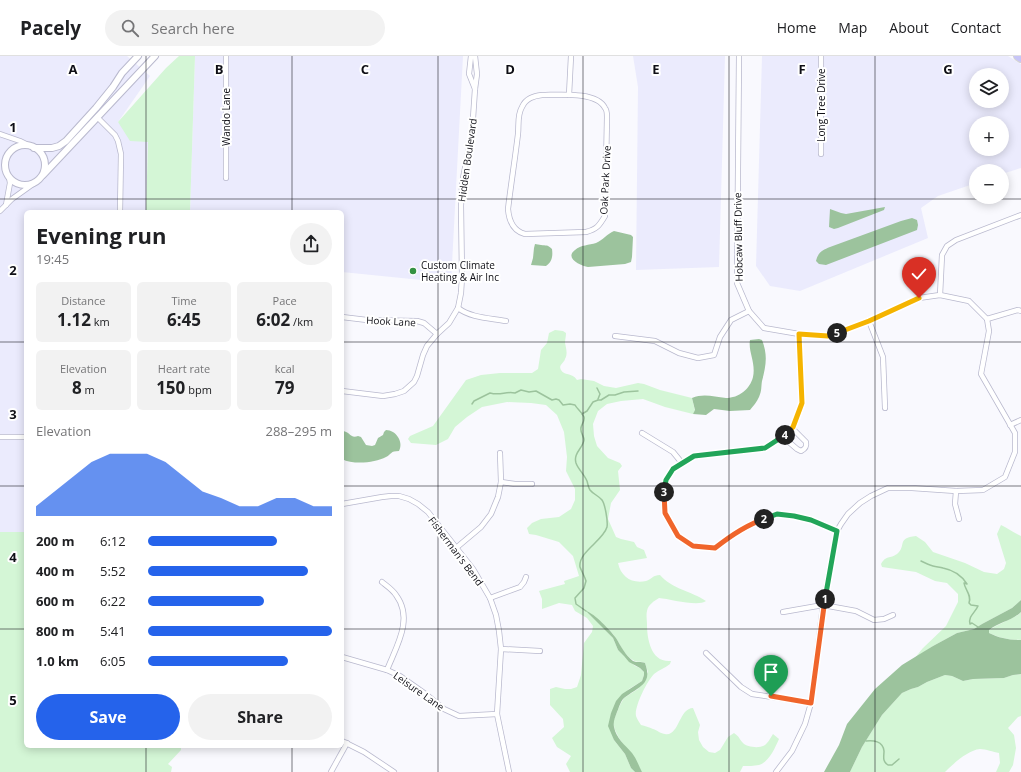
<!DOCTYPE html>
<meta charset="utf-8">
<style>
body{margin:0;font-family:"Open Sans",sans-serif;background:#f2f2f2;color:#202124;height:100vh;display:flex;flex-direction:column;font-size:15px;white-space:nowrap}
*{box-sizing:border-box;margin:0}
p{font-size:13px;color:#757577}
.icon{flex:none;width:22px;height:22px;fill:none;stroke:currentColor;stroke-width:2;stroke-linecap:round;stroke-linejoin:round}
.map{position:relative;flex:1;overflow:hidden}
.side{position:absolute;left:24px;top:154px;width:320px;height:538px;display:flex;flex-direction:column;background:#fff;border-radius:6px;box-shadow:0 2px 10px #0003}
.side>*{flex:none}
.fabs{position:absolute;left:969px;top:12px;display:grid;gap:8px}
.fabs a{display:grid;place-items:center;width:40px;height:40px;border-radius:50%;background:#fff;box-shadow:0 2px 10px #0003;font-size:20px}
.pin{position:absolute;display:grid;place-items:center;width:34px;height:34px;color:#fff;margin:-41px -17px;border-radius:50% 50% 50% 0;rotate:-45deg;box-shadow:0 0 4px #0007}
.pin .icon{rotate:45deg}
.km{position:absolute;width:20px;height:20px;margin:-10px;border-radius:50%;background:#222;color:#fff;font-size:11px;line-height:20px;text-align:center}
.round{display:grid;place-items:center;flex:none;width:42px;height:42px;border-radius:21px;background:#f2f2f2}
.summary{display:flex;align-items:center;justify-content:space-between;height:68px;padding:0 12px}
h1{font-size:22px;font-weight:700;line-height:30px}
.stats{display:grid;grid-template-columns:repeat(3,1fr);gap:6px;height:68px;padding:4px 12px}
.stats div{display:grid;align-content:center;border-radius:6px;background:#f2f2f2;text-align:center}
.stats b{font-size:17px;font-weight:700}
.stats small{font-size:11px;font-weight:400}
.stats p{font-size:11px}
.chart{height:112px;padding:8px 12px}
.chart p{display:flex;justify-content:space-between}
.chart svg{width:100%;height:72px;margin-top:4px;fill:#2563eb;opacity:.7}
.action{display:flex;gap:8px;margin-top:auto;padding:8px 12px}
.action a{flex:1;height:46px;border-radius:24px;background:#2563eb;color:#fff;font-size:16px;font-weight:700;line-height:46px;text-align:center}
.action a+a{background:#f2f2f2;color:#202124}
ul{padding:0 12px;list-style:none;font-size:13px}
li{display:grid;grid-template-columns:64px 48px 1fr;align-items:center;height:30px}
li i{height:10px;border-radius:5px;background:#2563eb}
header{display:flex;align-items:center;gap:24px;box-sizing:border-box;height:56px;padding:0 20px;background:#fff;border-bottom:1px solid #e0e0e0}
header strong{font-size:19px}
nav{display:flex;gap:22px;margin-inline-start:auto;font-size:14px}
.search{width:280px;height:36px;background:#f2f2f2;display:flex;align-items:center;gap:10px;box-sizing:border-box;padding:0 14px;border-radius:22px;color:#757577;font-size:15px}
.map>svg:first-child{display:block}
.built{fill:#ebebfd;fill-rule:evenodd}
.green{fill:#d4f6d6}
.water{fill:#9cc39d}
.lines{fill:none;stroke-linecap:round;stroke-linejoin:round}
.stream{stroke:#9cc39d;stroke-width:1.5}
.street-casing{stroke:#b9b9ce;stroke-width:6}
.secondary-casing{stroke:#b9b9ce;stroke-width:8}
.highway-casing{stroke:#d4d4d5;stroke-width:10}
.street{stroke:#fff;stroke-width:4.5}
.secondary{stroke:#fff;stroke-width:6}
.highway{stroke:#c7c5f7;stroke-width:8}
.split-1-casing{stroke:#fff;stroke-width:8}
.split-2-casing{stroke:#fff;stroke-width:8}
.split-3-casing{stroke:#fff;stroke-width:8}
.split-4-casing{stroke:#fff;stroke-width:8}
.split-5-casing{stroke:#fff;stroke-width:8}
.split-6-casing{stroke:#fff;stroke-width:8}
.split-1{stroke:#f0652b;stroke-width:5}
.split-2{stroke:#22a559;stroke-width:5}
.split-3{stroke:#f0652b;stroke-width:5}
.split-4{stroke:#22a559;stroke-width:5}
.split-5{stroke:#f5b400;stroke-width:5}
.split-6{stroke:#f5b400;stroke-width:5}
.grid{fill:none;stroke:#0f0f16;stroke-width:1;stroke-opacity:0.55}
.poi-dot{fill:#349143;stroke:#fff;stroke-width:1.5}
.labels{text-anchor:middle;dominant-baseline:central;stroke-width:4;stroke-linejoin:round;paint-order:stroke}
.street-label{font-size:10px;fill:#0f0f16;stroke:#fff}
.poi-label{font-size:10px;fill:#0f0f16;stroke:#fff;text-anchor:start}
.grid-label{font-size:13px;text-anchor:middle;font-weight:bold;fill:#0f0f16;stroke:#fff;stroke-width:4;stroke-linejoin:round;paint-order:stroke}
</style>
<header>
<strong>Pacely</strong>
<div class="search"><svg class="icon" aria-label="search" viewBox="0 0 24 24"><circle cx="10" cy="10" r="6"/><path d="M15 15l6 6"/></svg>Search here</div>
<nav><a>Home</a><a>Map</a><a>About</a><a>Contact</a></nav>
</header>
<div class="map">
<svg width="1021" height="716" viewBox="0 0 1021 716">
<rect width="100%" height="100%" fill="#f9f9fe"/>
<g class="built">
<polygon points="0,0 127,0 150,20 118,66 148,86 146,156 26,156 26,476 0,476"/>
<polygon points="195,0 463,0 451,227 342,216 342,156 190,156"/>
<polygon points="633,0 725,0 719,211 636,214 638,31"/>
<path d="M762,0H1008L1021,8V112L1002,118V115H976V127L938,140L921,152L928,182L800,235L770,230L756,210ZM976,19H1002V45H976ZM976,67H1002V93H976Z"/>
</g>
<g class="green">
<polygon points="179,0 195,0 190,156 146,156 148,86 130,85 118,66 166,12"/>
<path d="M555,274L563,275L566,277C566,280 565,284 565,287C566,292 568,298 565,303C564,307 558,309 561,314C564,320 572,316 577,324L581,323L594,325L604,330L616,332L638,327L644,328L660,334L692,342L695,355L693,358L665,351L643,343L621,345L607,348L598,355L593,368L594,380L597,390L608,402L620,407L622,410L618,415L620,434L611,447L608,463L616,481L621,483L634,486L637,491L644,494L647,502L618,507C621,521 632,528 646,525C652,523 653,519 660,519C672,533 691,535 706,545C698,551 670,543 659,542C654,545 648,549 647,555C646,559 647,564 647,568C647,583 651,607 671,605L670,608C665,612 659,614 654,618C647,625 634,651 636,660C637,663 639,666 641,669C645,670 649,671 653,673C657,674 661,678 665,678C679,681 679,652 693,652L700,669L698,676L699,684L703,691L709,696L715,697L720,694L728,681L734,677C740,681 739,683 743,687C747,691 759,693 765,689C768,687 771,681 773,678L779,683C775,692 769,706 759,709C754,710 748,710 743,710L740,716H642L631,697L625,691L619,682L615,674L613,666L620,649L624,642L638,633L648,616L645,607C641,605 637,607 633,604C624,599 621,590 616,582C608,571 598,563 587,557L592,560L613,582L618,594L635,610L640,612L644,616V619L642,625L629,633L611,657L614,684L625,698L631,712L635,716H570L566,708L571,700L557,691L552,682L564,671L563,663L550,649V633L556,631L565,633H571L577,631L581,619L584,587L592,576L593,570L587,562L575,555L572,549L559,547L542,553V543L539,535L565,528L564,525L579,520L573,500L559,486L536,479L529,478L527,472L532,467L541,463L559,461L571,453L575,444V433L566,415L567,401L564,376L557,359L546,349L531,347L507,346L482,351L467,361L455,371L448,383L436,389L411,387L408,383L410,380L433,370L466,324L481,319L500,317H532L538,313L541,294L547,287L549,277Z"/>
<path d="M1001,469C1008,472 1014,477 1021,480V544L1012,552L982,568L974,573L957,577L933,590L914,603L923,592L946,570L958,546V538L947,527L935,525L916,516L882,511L881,508C886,499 890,503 897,498C907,490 896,482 916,480L925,486L933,496L965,507L984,516L997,518L1004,513L1006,507L997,478Z"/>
<polygon points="0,476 26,476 26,690 181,690 181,694 168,708 172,711 171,716 0,716"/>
<path d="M1021,556V584C1009,584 1000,582 989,577V574L994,571L1018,559Z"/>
<path d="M1021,618V660L1018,661L1008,672L1014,679L1016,692L1013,709L1009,716H996L1000,707L999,697C993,696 986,693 980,693C968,694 953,708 945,716H850L862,691L882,659L902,637L911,633L918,631L927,626L945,619L952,620L963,625L973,623L1004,622L1013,619Z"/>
</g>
<g class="water">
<polygon points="885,151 884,154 838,172 834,173 829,171 830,153 841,157 846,158"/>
<path d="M912,162L917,164L918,169L917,174L826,209L819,208L816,205C818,196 823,194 830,191L901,165Z"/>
<path d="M614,175L631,179L633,181L632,201L631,206L625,208L588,211C581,210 564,202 575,194C581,189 589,189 596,187C603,184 607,178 614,175Z"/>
<path d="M535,188C537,188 539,189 541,189C546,190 547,188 552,193C553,200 552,206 546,210L531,209L533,202L534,192Z"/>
<path d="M759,283L762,284C768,299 766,310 762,325C761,331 762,334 759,341C757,346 753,350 750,354L730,355L714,353L706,359L693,358L695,354L692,342C704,337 714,341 726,342C739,342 750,333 753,321C756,307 748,296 750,284Z"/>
<path d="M386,374C396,374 404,386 399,395C390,395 392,398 386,401C375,407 353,409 342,403V375C350,375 350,383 358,380L361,381L366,389L372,390L375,389L378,382L383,379L384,376Z"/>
<path d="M1021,544V556C1012,565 999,566 989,574V577C999,582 1009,584 1021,584V618L1013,619L1004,622L973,623L963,625L952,620L945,619L927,626L918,631L911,633L902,637L882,659L862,691L850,716H824L839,689L847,668L875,633L902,609L933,590L957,577L974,573L982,568L1012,552Z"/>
<path d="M586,555C594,557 611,575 616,582C621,590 625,599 633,605C637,607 641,605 645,607C651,624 645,628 631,637C629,639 626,640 624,642C620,646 619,652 617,656C615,662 613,665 614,671C616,682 625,689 632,697C636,702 639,710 642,716H635L631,712L625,698L614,684L608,670L611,657L616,645L622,638L642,625L644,619V616L640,612L629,606L624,600L618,594L613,582Z"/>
</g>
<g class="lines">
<g class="stream">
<polyline points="597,332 600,338 598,343"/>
<path d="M472,348L474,345L490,337C501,340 505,335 515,337L521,334L529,336L536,335L552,344L556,343L559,344L563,349L570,348L575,349C577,353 582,356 584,361C585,366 581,368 581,372C580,377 584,380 584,384C583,392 573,397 576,407C578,413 584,418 587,425C588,428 588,431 590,434C593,438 599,440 602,444C605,448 608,465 607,471C603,485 578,496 580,511C581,514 585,521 586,525L584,532L575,542L576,548L586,555"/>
<polyline points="582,358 587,355 593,346 598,344 601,344 609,339 615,339 624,336 638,335"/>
<path d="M921,505C925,507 929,509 933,510C937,511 940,511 943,512C953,514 962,520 967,528L964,527C965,534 972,539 969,547L971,549L978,550C975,557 968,560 970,568L972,567L978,571"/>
<path d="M866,685C873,684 883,685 884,695C884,701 882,705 888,709H892L899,703"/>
</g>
<g class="street-casing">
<g id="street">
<polyline points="471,0 469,18 475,33"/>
<polyline points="739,0 737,227 749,255 764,272 799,278 828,280 869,265 919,242 940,239 969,245 987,263 989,275 981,318 1015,377 1015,396 1005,421 983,434 956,435 912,432 888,432 871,440 860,447 848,458 841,468 837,475 823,549 811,647 805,668 792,695 776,716"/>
<path d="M542,39C558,39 597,35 605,52C607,54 607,58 607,61L605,160C599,170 597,173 586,176L525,178C513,175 509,165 508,153C511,128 515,103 518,78C519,69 517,59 522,51C526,42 534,40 542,39Z"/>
<polyline points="569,39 571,0"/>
<polyline points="97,61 115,79 118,85 121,98 120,156"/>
<polyline points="0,78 20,85 30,90"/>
<polyline points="821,98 821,0"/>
<polyline points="226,122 226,0"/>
<polyline points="6,149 10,127 9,121"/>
<polyline points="0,155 12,143 33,128"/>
<polyline points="940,239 942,199 947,190 956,184 1021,159"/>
<path d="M458,252C471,262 490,262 506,265"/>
<polyline points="342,261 367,264 417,265 424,267 437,278"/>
<polyline points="987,263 1018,254 1021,255"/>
<polyline points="869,265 883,301 885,352"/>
<polyline points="615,280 655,285 679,297 698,302 714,299 720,281 731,264 749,255"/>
<polyline points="342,335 383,340 395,338 404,335 414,326 417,320 423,299 427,290 437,278 449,267 458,252 461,237 462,221 461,150 462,127 472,77 475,33 477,18 475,0"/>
<polyline points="1010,369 1021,364"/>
<polyline points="642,377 673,396 682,407 694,400 765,392 783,381 793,371 802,347 799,278"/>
<polyline points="0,381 26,381"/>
<path d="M783,381L797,393L801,395C805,393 807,391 806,386L792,372"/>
<polyline points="682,407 673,413 666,424 664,437 665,457 678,480 693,490 715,492 728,482 753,467 777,458 794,460 811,464 837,475"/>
<polyline points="501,426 515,428 532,428"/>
<polyline points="956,435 955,448 959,463"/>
<polyline points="342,448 382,441 391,440 399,440 409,443 418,448 428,456 473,513 490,542 496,559 499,575 501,593 497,658 509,716"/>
<polyline points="456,492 481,471 491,458 498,441 501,426 500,397"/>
<path d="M382,526C387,530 393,534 396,539C414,563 396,591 387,614"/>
<polyline points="490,542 520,531 524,526 526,521"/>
<polyline points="783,556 823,549 856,555 874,564 884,563 893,559"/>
<polyline points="501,593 540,595"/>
<polyline points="706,597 741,631 752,638 811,647"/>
<polyline points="342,601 387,614 400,620 427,639 444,653 459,660 497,658"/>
<polyline points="342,685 364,696 394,716"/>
<polyline points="331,716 347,687"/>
</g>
</g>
<g class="secondary-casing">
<g id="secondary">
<circle cx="25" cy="109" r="20"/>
<polyline points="34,92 52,92 59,90 66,85 96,52 113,31 122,17 138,0"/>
<polyline points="43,119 155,0"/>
</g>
</g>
<g class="highway-casing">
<polyline id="highway" points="1018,0 1021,2"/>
</g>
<use href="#street" class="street"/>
<use href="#secondary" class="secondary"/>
<use href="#highway" class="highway"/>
</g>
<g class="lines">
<g class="split-1-casing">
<polyline id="split-1" points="771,640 811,647 825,543"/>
</g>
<g class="split-2-casing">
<polyline id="split-2" points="764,463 777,458 794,460 811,464 837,475 825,543"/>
</g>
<g class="split-3-casing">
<path id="split-3" d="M664,436L665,457L678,480L693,490L715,492C730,480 746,469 764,463"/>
</g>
<g class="split-4-casing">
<polyline id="split-4" points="664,436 666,424 673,413 694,400 765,392 785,379"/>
</g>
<g class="split-5-casing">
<polyline id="split-5" points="785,379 793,371 802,347 799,278 828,280 837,277"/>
</g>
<g class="split-6-casing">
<polyline id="split-6" points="837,277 869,265 919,242"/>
</g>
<use href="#split-1" class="split-1"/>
<use href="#split-2" class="split-2"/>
<use href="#split-3" class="split-3"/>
<use href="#split-4" class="split-4"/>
<use href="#split-5" class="split-5"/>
<use href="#split-6" class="split-6"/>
</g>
<path class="grid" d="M146,0V156M292,0V156M438,0V716M583,0V716M729,0V716M875,0V716M0,143H1021M0,286H26M342,286H1021M0,430H26M342,430H1021M0,573H26M342,573H1021M146,690V716M292,690V716"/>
<circle class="poi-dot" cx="413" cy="215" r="4"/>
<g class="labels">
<g class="street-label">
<text transform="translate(821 49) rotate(-90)">Long Tree Drive</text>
<text transform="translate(226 61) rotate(-90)">Wando Lane</text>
<text transform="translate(467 104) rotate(-82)">Hidden Boulevard</text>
<text transform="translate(605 124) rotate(-87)">Oak Park Drive</text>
<text transform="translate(738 181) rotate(-91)">Hobcaw Bluff Drive</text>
<text transform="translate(391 265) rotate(3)">Hook Lane</text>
<text transform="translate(456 495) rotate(53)">Fisherman's Bend</text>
<text transform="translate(419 635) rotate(35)">Leisure Lane</text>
</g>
<g class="poi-label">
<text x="421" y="209">Custom Climate<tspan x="421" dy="12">Heating &amp; Air Inc</tspan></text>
</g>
</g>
<g class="grid-label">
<text x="73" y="18">A</text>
<text x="219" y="18">B</text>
<text x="365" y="18">C</text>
<text x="510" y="18">D</text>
<text x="656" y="18">E</text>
<text x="802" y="18">F</text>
<text x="948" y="18">G</text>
<text x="13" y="76">1</text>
<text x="13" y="219">2</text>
<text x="13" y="363">3</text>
<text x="13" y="506">4</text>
<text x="13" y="649">5</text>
</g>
</svg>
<div class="fabs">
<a><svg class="icon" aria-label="layers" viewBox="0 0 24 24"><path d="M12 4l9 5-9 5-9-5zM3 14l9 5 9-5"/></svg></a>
<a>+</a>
<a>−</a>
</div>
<div class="pin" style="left:771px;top:640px;background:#1e9e55"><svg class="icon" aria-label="arrive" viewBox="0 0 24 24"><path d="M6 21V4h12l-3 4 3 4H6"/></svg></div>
<div class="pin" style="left:919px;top:242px;background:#d93025"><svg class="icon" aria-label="check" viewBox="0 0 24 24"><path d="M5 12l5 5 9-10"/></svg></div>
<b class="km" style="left:825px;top:543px">1</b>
<b class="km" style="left:764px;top:463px">2</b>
<b class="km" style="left:664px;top:436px">3</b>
<b class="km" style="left:785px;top:379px">4</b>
<b class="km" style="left:837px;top:277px">5</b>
<section class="side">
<div class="summary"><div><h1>Evening run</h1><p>19:45</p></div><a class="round"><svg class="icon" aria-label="share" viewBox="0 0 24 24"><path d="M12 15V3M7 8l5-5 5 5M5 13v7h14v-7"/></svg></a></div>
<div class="stats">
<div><p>Distance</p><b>1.12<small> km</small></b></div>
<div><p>Time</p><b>6:45</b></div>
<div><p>Pace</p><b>6:02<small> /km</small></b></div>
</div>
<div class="stats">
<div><p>Elevation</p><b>8<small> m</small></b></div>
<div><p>Heart rate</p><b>150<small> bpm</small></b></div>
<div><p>kcal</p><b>79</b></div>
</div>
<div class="chart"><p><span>Elevation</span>288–295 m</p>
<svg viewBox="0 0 160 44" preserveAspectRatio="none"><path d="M0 44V38L10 29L20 20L30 11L40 6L50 6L60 6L70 11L80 20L90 29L100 33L110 38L120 38L130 33L140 33L150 38L160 38V44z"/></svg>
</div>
<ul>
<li><b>200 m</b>6:12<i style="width:70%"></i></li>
<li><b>400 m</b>5:52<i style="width:87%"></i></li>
<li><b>600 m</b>6:22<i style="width:63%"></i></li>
<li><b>800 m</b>5:41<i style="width:100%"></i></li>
<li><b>1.0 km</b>6:05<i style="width:76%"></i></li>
</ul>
<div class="action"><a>Save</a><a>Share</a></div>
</section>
</div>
